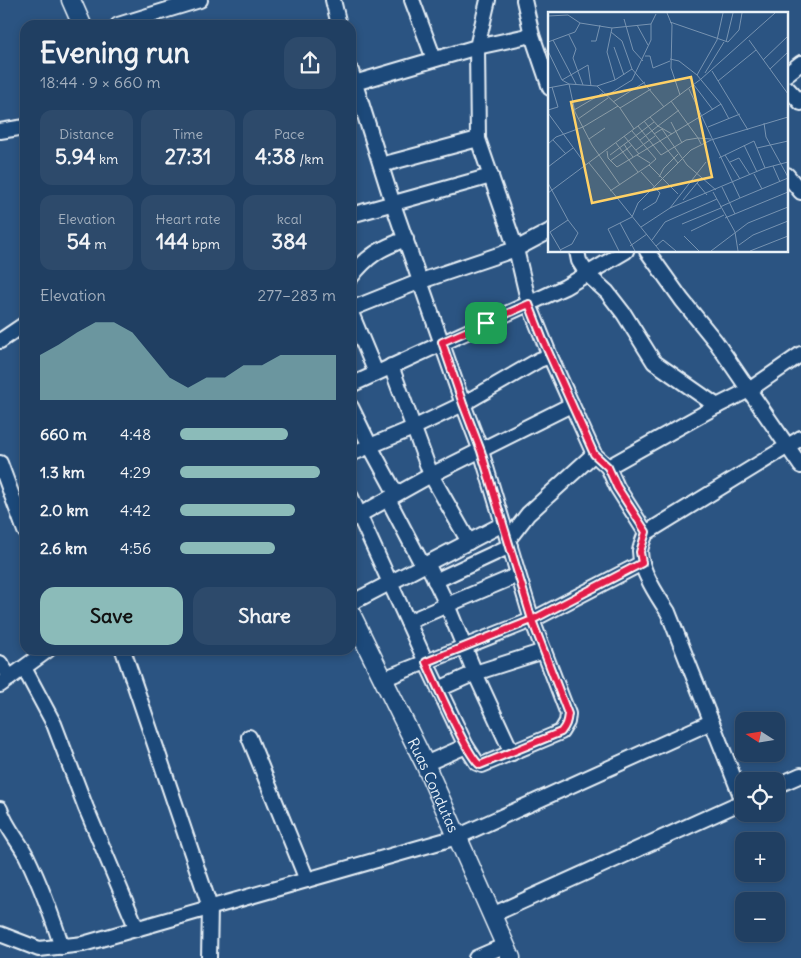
<!DOCTYPE html>
<meta charset="utf-8">
<style>
body{margin:0;font-family:Delius,sans-serif;background:#2d4a6b;color:#f1f3f6;height:100vh;display:flex;flex-direction:column;font-size:19px;white-space:nowrap}
*{box-sizing:border-box;margin:0}
p{font-size:16px;color:#a2afbe}
.icon{flex:none;width:28px;height:28px;fill:none;stroke:currentColor;stroke-width:2;stroke-linecap:round;stroke-linejoin:round}
.map{position:relative;flex:1;overflow:hidden}
.panel{position:absolute;left:20px;top:20px;width:336px;height:635px;display:flex;flex-direction:column;background:#203f62;border-radius:15px;box-shadow:0 2px 8px #0003,0 0 0 1px #3d5877}
.panel>*{flex:none}
.needle{width:32px;rotate:282deg}
.buttons{position:absolute;left:735px;top:712px;display:grid;gap:10px}
.buttons a{display:grid;place-items:center;width:50px;height:50px;border-radius:10px;background:#203f62;box-shadow:0 2px 8px #0003,0 0 0 1px #3d5877;font-size:25px}
.pin{position:absolute;display:grid;place-items:center;width:42px;height:42px;color:#fff;margin:-21px;border-radius:10px;box-shadow:0 2px 8px #0006}
.round{display:grid;place-items:center;flex:none;width:52px;height:52px;border-radius:15px;background:#2d4a6b}
.summary{display:flex;align-items:center;justify-content:space-between;height:85px;padding:0 20px}
h1{font-size:28px;font-weight:700;line-height:38px}
.metrics{display:grid;grid-template-columns:repeat(3,1fr);gap:8px;height:85px;padding:5px 20px}
.metrics div{display:grid;align-content:center;border-radius:12px;background:#2d4a6b;text-align:center}
.metrics b{font-size:21px;font-weight:700}
.metrics small{font-size:14px;font-weight:400}
.metrics p{font-size:14px}
.chart{height:140px;padding:10px 20px}
.chart p{display:flex;justify-content:space-between}
.chart svg{width:100%;height:90px;margin-top:5px;fill:#8bbbb9;opacity:.7}
.cta{display:flex;gap:10px;margin-top:auto;padding:10px 20px}
.cta a{flex:1;height:58px;border-radius:15px;background:#8bbbb9;color:#111;font-size:20px;font-weight:700;line-height:58px;text-align:center}
.cta a+a{background:#2d4a6b;color:#f1f3f6}
ul{padding:0 20px;list-style:none;font-size:16px}
li{display:grid;grid-template-columns:80px 60px 1fr;align-items:center;height:38px}
li i{height:12px;border-radius:6px;background:#8bbbb9}
.map>svg:first-child{display:block}
.lines{fill:none;stroke-linecap:round;stroke-linejoin:round}
.minor-casing{stroke:#e8f1f8;stroke-width:18}
.tertiary-casing{stroke:#e8f1f8;stroke-width:21}
.minor{stroke:#1f4a7a;stroke-width:14}
.tertiary{stroke:#1f4a7a;stroke-width:18}
.route-casing{stroke:#fff;stroke-width:10}
.route{stroke:#e11d48;stroke-width:6}
.labels{text-anchor:middle;dominant-baseline:central;stroke-width:4;stroke-linejoin:round;paint-order:stroke}
.street-label{font-size:15px;fill:#e8f1f8;stroke:#1f4a7a}
.inset-road{fill:none;stroke:#7793b1;stroke-width:1}
.view{fill:#ffd166;fill-opacity:0.15;stroke:#ffd166;stroke-width:2.5}
.inset-edge{fill:none;stroke:#e8f1f8;stroke-width:2.5}
</style>
<div class="map">
<svg width="801" height="958" viewBox="0 0 801 958">
<rect width="100%" height="100%" fill="#2b5482"/>
<filter id="ink" filterUnits="userSpaceOnUse"><feTurbulence type="fractalNoise" baseFrequency=".02" numOctaves="2"/><feDisplacementMap in="SourceGraphic" scale="10" xChannelSelector="R" yChannelSelector="G"/><feConvolveMatrix kernelMatrix="1 2 1 2 8 2 1 2 1" color-interpolation-filters="sRGB"/></filter>
<g filter="url(#ink)">
<g class="lines">
<g class="minor-casing">
<g id="minor">
<polyline points="333,0 339,25"/>
<polyline points="412,0 434,59"/>
<polyline points="524,0 532,35 550,88"/>
<polyline points="118,25 200,0"/>
<polyline points="351,71 393,204 463,404 481,451 532,620 568,714 567,722 561,732 482,765 477,763 466,746 426,662 351,497"/>
<polyline points="787,74 801,63"/>
<polyline points="351,84 477,47 488,0"/>
<polyline points="787,88 801,103"/>
<polyline points="0,131 25,127"/>
<polyline points="381,165 478,139"/>
<polyline points="787,175 801,192"/>
<polyline points="351,215 491,176"/>
<polyline points="577,251 579,261 588,275 607,292 624,314 654,362 717,406"/>
<polyline points="647,251 682,300 716,342 801,466"/>
<path d="M351,277C368,255 381,248 406,239"/>
<polyline points="351,309 421,281 516,249 550,231"/>
<polyline points="351,313 376,373"/>
<polyline points="0,341 25,324"/>
<polyline points="550,356 571,403"/>
<polyline points="391,366 431,475 469,542"/>
<polyline points="351,385 565,287 626,251"/>
<polyline points="351,407 370,446 396,494"/>
<polyline points="351,454 413,428 463,404 539,360 550,356 529,304 516,249 478,139 477,47 532,35"/>
<polyline points="0,463 25,531"/>
<polyline points="388,499 423,566"/>
<polyline points="352,519 431,475 569,406 571,403 594,454 608,467"/>
<polyline points="646,533 801,438"/>
<polyline points="508,540 528,514 594,454"/>
<polyline points="427,563 447,605 518,575"/>
<polyline points="435,581 510,546"/>
<polyline points="351,603 503,524"/>
<polyline points="408,622 447,605 475,673 512,753"/>
<polyline points="123,650 210,907 209,958"/>
<polyline points="0,663 10,678"/>
<polyline points="24,668 54,724 86,808 137,929"/>
<polyline points="383,679 532,620 642,563"/>
<polyline points="0,685 48,650"/>
<polyline points="439,689 475,673 544,651"/>
<polyline points="249,737 307,880"/>
<polyline points="425,764 466,746"/>
<polyline points="776,786 801,775"/>
<path d="M743,801L668,612C658,597 640,570 640,551C641,545 644,538 646,533L617,487L608,467L717,406L749,390L801,354"/>
<path d="M0,809C5,826 19,841 27,857C41,886 52,916 62,947"/>
<polyline points="492,915 744,801"/>
<polyline points="0,934 39,949 83,944 457,837 711,722"/>
<polyline points="476,958 506,945"/>
</g>
</g>
<g class="tertiary-casing">
<g id="tertiary">
<polyline points="71,0 82,25"/>
<path id="s1" d="M351,614L425,764L511,958"/>
</g>
</g>
<use href="#minor" class="minor"/>
<use href="#tertiary" class="tertiary"/>
</g>
</g>
<g class="lines" filter="url(#ink)">
<g class="route-casing">
<path id="route" d="M486,323L442,342L463,404L481,451L532,620L426,662C434,679 468,758 480,765L561,732C566,726 567,722 568,714L532,620L642,563L640,552L646,532L617,487L608,467L594,454L543,340L529,304L486,323"/>
</g>
<use href="#route" class="route"/>
</g>
<g class="labels">
<g class="street-label">
<text stroke="none"><textPath href="#s1" startOffset="190">Ruas Condutas</textPath></text>
</g>
</g>
<g transform="translate(548 12)">
<rect width="240" height="240" fill="#2b5482"/>
<path class="inset-road" d="M119,1L124,13L123,56L132,83M0,4L20,3L32,11L64,16L103,12L108,2M76,7L85,38L95,49M122,10L180,30L191,18L194,1M89,13L100,33M64,16L59,40L67,68M63,20L74,29L84,57M21,23L28,37L25,46L35,73M5,28L28,72M201,28L240,82M43,29H48L52,13M0,30L27,20L32,11M178,30L185,1M66,35L76,63M0,39L14,68L21,72L27,100L44,133L72,173M97,44H102L105,56L122,49M215,48L240,24M222,57L240,40M164,59L200,118M157,61L176,30M149,63L169,28L175,1M14,68L40,53L43,74M170,69L208,38M146,73L165,98M49,74L67,68L84,57L116,95M0,76L21,72L49,74L72,96L86,117M141,77L192,186L240,166M58,84L84,68L103,28V12M123,89L150,126L163,127M65,90L97,70M173,92L181,107M72,96L103,77M0,98L10,95L4,75M26,98L55,81M0,101L38,153M102,105L110,114L131,98M30,107L60,86M96,109L130,151M123,110L134,131M216,111L218,125L240,165M90,114L113,143L138,128L150,126L153,132M160,115L192,102M84,119L108,147L101,153M106,122L114,117L139,153L168,178M76,124L91,142M41,127L57,116M5,128L18,142M92,128L110,114L124,122M68,131L90,160M0,132L8,125L35,115L70,94M84,133L79,137L85,145M196,133L209,160M209,136L240,129M88,138L107,124M59,139L60,146L69,155L173,92L149,63L131,49L122,47M62,143L106,110M89,143L102,151M177,143L206,129L217,156M171,146L177,143L192,167M62,149L79,137L76,132M182,150L191,146L202,163M41,151L112,239M225,154L232,170M0,155L25,136M93,160L112,181L108,190L95,198M206,162L214,177M111,165L116,156L130,142M0,171L20,208L2,220L13,239M149,171L159,183M174,175L187,202M62,179L101,153L130,182M165,180L187,220L190,239M0,181L153,67L227,1M135,188L154,165M172,195L192,186M122,196L158,150M177,206L240,180M72,211L84,205L90,191L143,138L163,128L240,105M134,212L173,196M93,215L122,196L217,156L240,150M143,219L176,203M136,224L151,239M104,228L117,210L169,187M191,233L205,223L240,209M82,234L99,222M108,234L115,228L128,239M12,238L24,232L30,221L20,208M71,239L60,217L72,211L87,239M163,239L200,211L240,195M202,239L240,224"/>
<path class="view" d="M143,65L164,165L44,191L23,90Z"/>
<rect width="240" height="240" class="inset-edge"/>
</g>
</svg>
<div class="buttons">
<a><svg class="needle" viewBox="-14 -14 28 28"><path d="M0-13l5 13h-10z" fill="#e53935"/><path d="M0 13l5-13h-10z" fill="#a2afbe"/></svg></a>
<a><svg class="icon" aria-label="locate" viewBox="0 0 24 24"><circle cx="12" cy="12" r="6"/><path d="M12 2v4M12 18v4M2 12h4M18 12h4"/></svg></a>
<a>+</a>
<a>−</a>
</div>
<div class="pin" style="left:486px;top:323px;background:#1e9e55"><svg class="icon" aria-label="arrive" viewBox="0 0 24 24"><path d="M6 21V4h12l-3 4 3 4H6"/></svg></div>
<section class="panel">
<div class="summary"><div><h1>Evening run</h1><p>18:44 · 9 × 660 m</p></div><a class="round"><svg class="icon" aria-label="share" viewBox="0 0 24 24"><path d="M12 15V3M7 8l5-5 5 5M5 13v7h14v-7"/></svg></a></div>
<div class="metrics">
<div><p>Distance</p><b>5.94<small> km</small></b></div>
<div><p>Time</p><b>27:31</b></div>
<div><p>Pace</p><b>4:38<small> /km</small></b></div>
</div>
<div class="metrics">
<div><p>Elevation</p><b>54<small> m</small></b></div>
<div><p>Heart rate</p><b>144<small> bpm</small></b></div>
<div><p>kcal</p><b>384</b></div>
</div>
<div class="chart"><p><span>Elevation</span>277–283 m</p>
<svg viewBox="0 0 160 44" preserveAspectRatio="none"><path d="M0 44V22L10 17L20 11L30 6L40 6L50 11L60 22L70 33L80 38L90 33L100 33L110 27L120 27L130 22L140 22L150 22L160 22V44z"/></svg>
</div>
<ul>
<li><b>660 m</b>4:48<i style="width:69%"></i></li>
<li><b>1.3 km</b>4:29<i style="width:90%"></i></li>
<li><b>2.0 km</b>4:42<i style="width:74%"></i></li>
<li><b>2.6 km</b>4:56<i style="width:61%"></i></li>
</ul>
<div class="cta"><a>Save</a><a>Share</a></div>
</section>
</div>
